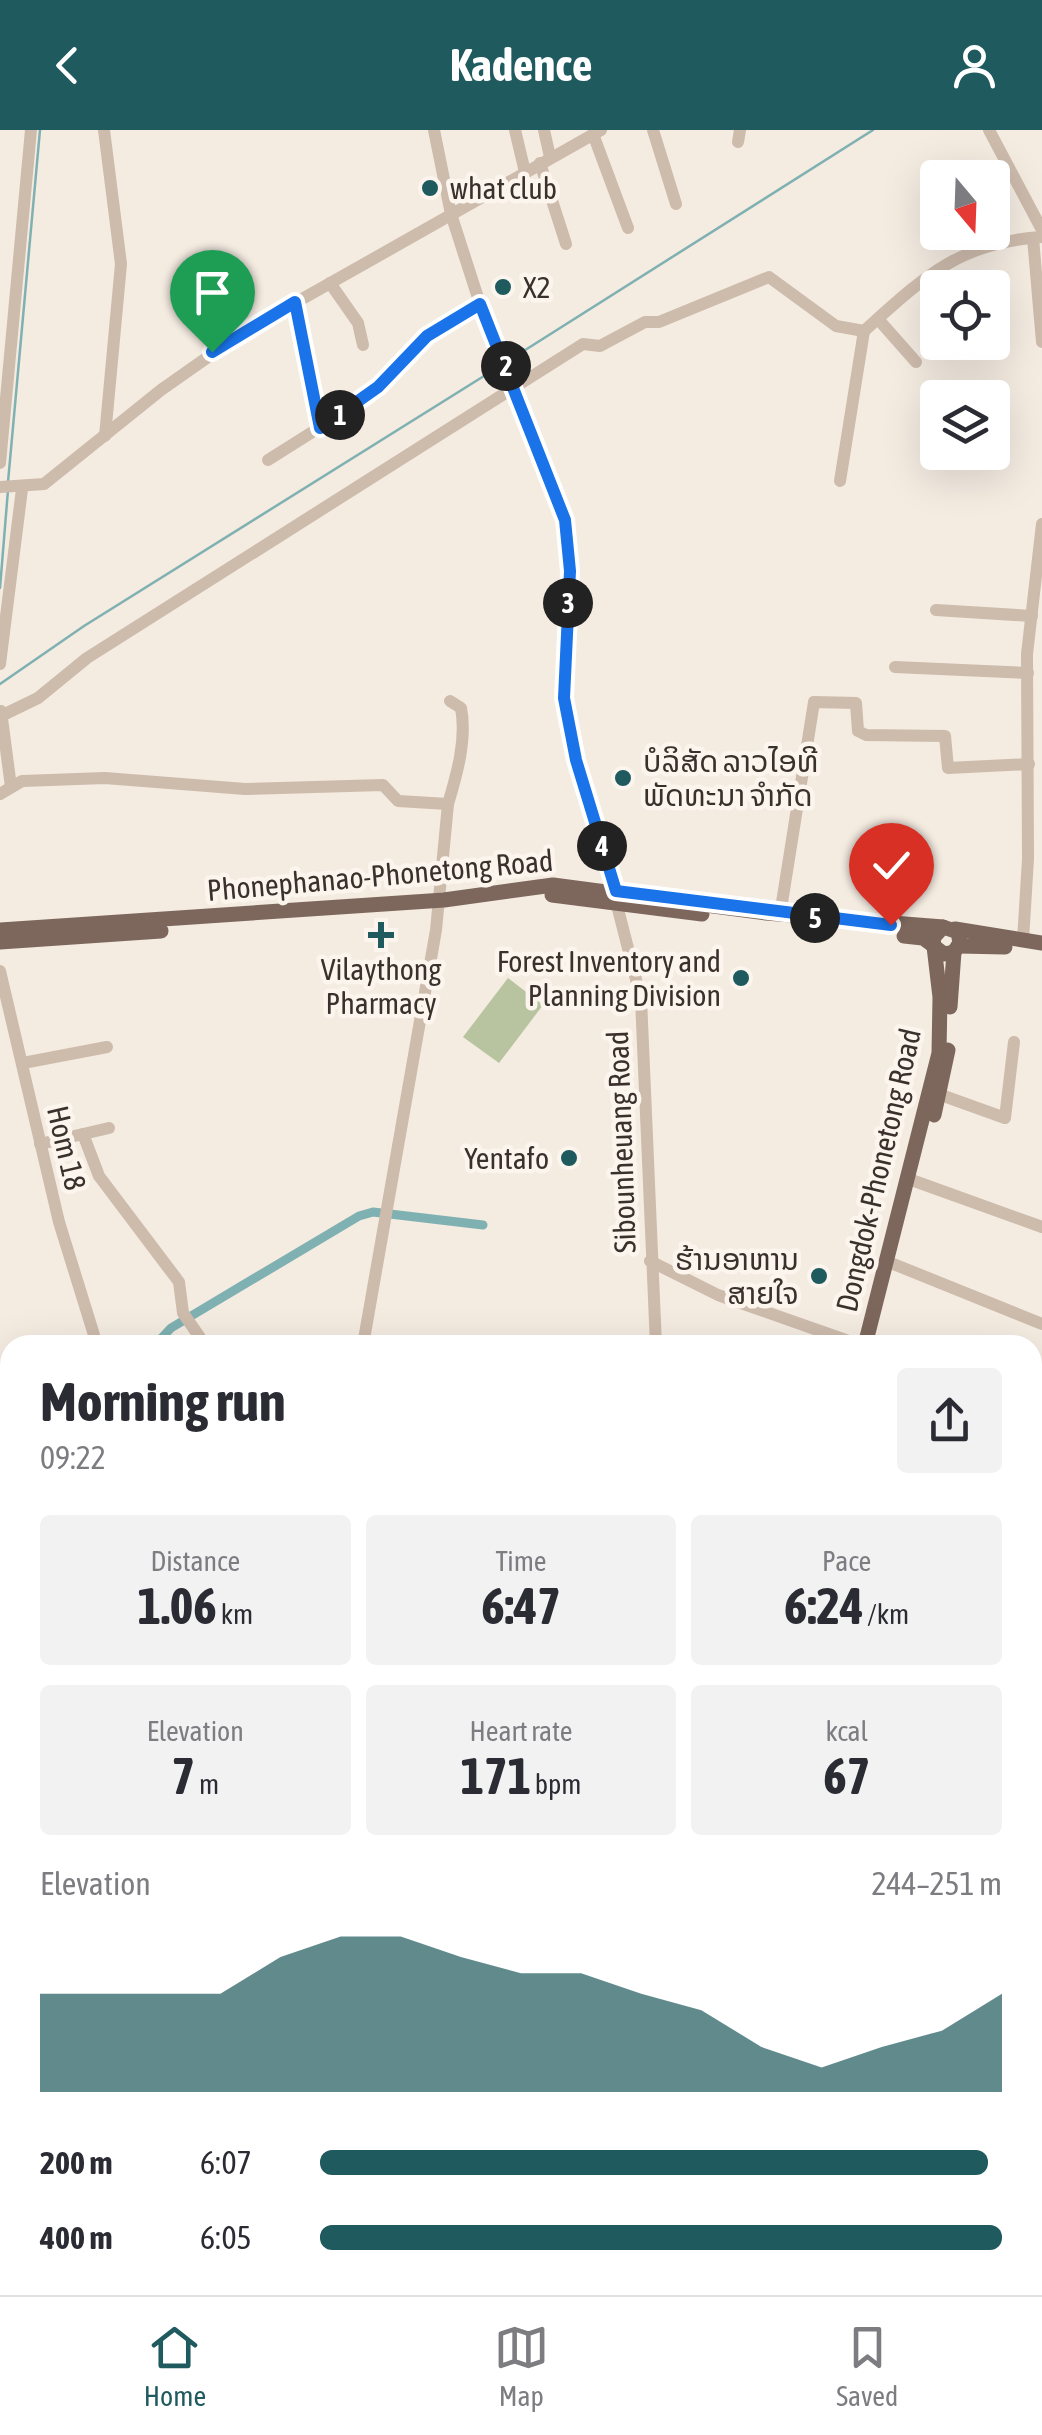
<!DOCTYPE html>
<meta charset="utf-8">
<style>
body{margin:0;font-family:"Asap Condensed","Noto Sans Lao",sans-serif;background:#f2f2f3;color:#2b2b33;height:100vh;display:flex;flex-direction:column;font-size:38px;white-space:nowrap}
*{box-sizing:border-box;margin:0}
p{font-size:32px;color:#7c7c81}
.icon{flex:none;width:55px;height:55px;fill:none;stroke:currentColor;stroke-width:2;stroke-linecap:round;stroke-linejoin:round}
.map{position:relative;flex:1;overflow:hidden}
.drawer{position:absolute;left:0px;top:1205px;width:1042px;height:960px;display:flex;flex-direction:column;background:#fff;border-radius:30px 30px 0 0;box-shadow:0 10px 40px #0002}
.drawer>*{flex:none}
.needle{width:65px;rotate:161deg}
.tools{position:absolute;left:920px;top:30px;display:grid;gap:20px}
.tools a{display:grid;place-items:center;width:90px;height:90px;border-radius:10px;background:#fff;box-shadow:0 10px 40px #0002;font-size:50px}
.pin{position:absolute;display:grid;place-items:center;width:85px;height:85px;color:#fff;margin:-102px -42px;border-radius:50% 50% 50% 0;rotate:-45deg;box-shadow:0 0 10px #0007}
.pin .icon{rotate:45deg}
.km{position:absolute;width:50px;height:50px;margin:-25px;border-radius:50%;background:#222;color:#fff;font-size:28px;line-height:50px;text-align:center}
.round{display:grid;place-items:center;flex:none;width:105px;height:105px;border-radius:10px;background:#f2f2f3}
.head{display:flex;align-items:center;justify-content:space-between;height:170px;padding:0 40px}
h1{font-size:55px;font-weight:700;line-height:75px}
.stats{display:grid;grid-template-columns:repeat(3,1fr);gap:15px;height:170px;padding:10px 40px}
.stats div{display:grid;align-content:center;border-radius:10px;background:#f2f2f3;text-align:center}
.stats b{font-size:50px;font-weight:700}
.stats small{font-size:28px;font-weight:400}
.stats p{font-size:28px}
.chart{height:280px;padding:20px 40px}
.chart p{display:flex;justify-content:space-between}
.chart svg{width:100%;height:180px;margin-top:10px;fill:#1f5a5e;opacity:.7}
ul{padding:0 40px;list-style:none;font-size:32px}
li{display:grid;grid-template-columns:160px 120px 1fr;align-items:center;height:75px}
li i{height:25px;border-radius:12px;background:#1f5a5e}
header{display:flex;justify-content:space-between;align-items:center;height:130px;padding:0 40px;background:#1f5a5e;color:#fff;font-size:45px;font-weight:700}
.tab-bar{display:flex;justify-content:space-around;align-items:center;height:140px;border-top:2px solid #e1e1e2;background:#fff;font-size:28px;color:#7c7c81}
.tab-bar a{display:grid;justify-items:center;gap:5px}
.tab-bar .on{color:#1f5a5e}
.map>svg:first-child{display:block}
.green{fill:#b8c4a0}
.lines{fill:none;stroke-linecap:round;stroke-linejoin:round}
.stream{stroke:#7fb0b2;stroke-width:2.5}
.canal{stroke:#7fb0b2;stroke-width:9}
.minor{stroke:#cdbbac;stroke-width:12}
.major{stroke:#7d675c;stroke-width:15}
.route-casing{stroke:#fff;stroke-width:20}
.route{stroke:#1a73e8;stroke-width:12}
.poi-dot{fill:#1f5a5e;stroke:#fbf5ee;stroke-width:4}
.labels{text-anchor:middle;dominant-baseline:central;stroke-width:9;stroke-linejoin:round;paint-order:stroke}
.poi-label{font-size:30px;fill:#3b302b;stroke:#fbf5ee;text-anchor:start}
.street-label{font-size:30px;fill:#3b302b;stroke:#fbf5ee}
</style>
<header><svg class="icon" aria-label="back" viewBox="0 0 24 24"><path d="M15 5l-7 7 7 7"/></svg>Kadence<svg class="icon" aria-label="person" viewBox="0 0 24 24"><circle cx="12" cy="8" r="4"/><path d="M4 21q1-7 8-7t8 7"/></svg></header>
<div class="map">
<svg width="1042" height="2165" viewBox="0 0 1042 2165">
<rect width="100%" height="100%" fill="#f4ebe1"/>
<polygon class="green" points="508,848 543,875 499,933 463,907"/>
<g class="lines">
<g class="stream">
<polyline points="511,229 873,0"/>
<polyline points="8,352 40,0"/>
<polyline points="0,458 8,360"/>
<polyline points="0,554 84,496 500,236"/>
</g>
<g class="canal">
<polyline points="155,1215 171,1198 359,1086 373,1082 483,1095"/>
<polyline points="0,1377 10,1369"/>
</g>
<g class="minor">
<polyline points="104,0 121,134 105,306"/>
<polyline points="434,0 451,84 480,174 550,342 570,414 564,568 641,869 656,1215"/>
<polyline points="515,0 525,42"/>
<polyline points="544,0 550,27"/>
<polyline points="653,0 676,74"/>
<polyline points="989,0 1042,100"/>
<polyline points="593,4 628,98"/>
<polyline points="738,12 740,0"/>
<polyline points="540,33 566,114"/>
<polyline points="1033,108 1042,212"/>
<polyline points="330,153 358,193 363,215"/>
<polyline points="205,167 225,171 242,203"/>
<polyline points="295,172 321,298"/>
<polyline points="878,189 916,232"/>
<polyline points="268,330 360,272 427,205 480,174"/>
<polyline points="0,333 31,0"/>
<polyline points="840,351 864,201"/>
<polyline points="0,357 44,354 161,260 242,203 601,0"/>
<polyline points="936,480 1032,486"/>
<polyline points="0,534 22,359"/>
<polyline points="895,537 1028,543"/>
<polyline points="1,581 11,657"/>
<path d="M3,585L38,568L87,528L583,214L600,216L645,192H659L769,147L836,196L864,201C923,148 959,112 1042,107"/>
<polyline points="0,664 22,651 105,648 245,659 383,655 398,671 448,674 436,800 363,1215"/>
<path d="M448,674C457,644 467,609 461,578L450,571"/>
<polyline points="780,785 814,572 856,573 858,601 866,605 945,606 948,638 1029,634"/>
<polyline points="1023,810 1028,729 1027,524 1042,394"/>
<polyline points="0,841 59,1092 94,1205"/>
<polyline points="23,933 107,917"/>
<polyline points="941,965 1005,988 1014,912"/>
<polyline points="83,1004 99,1046 179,1152 183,1183 201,1209"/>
<polyline points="40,1014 109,998"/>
<polyline points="906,1048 1042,1097"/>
<polyline points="650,1131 718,1165 860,1215"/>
<polyline points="886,1131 1042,1194"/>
<polyline points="0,1294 10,1287"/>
<polyline points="1032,1475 1042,1476"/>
<polyline points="0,1757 10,1749"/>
<polyline points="0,1886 10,1885"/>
<polyline points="0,1937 10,1932"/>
<polyline points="1032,2005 1042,1985"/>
<polyline points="0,2032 10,2043"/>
<polyline points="0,2082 10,2080"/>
<polyline points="1032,2099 1042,2106"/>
<polyline points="235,2155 238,2165"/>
<polyline points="525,2155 528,2165"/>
<polyline points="805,2155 835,2165"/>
<polyline points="158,2165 205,2155"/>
<polyline points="994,2165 1000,2155"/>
</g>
<g class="major">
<polyline points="552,765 702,784"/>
<polyline points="955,799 1042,813"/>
<polyline points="0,800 444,770 553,755 766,783 943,797"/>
<polyline points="904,806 923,808 934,816"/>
<polyline points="0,812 161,801"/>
<polyline points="959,816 1005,817"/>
<polyline points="950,877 954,822"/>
<polyline points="934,985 948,920"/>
<polyline points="865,1215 939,923 940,867 933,808 943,797 958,802 960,813 954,822 944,824 936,818"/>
<polyline points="766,2165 766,2155"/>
<polyline points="778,2165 778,2155"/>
</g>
</g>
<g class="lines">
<g class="route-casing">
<polyline id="route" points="212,222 295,172 320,298 378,257 427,206 480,174 565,390 570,441 564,568 576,630 616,761 891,795"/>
</g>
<use href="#route" class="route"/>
</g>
<g class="poi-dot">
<circle cx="430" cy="58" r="10"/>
<circle cx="503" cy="157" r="10"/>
<circle cx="623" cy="648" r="10"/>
<path d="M376 790h10v10h10v10h-10v10h-10v-10h-10v-10h10z"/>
<circle cx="741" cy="848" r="10"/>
<circle cx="569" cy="1028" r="10"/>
<circle cx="819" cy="1146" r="10"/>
</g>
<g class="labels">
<g class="poi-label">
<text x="450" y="58">what club</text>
<text x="523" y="157">X2</text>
<text x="643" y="631">ບໍລິສັດ ລາວໄອທີ<tspan x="643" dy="34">ພັດທະນາ ຈຳກັດ</tspan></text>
<text x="721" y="831" text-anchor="end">Forest Inventory and<tspan x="721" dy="34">Planning Division</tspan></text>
<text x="381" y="839" text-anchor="middle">Vilaythong<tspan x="381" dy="34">Pharmacy</tspan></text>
<text x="549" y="1028" text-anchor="end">Yentafo</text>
<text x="799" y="1129" text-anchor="end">ຮ້ານອາຫານ<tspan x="799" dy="34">ສາຍໃຈ</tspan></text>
</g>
<g class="street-label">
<text transform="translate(380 745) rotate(-5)">Phonephanao-Phonetong Road</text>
<text transform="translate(621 1012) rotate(-92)">Sibounheuang Road</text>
<text transform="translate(67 1018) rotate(77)">Hom 18</text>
<text transform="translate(878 1040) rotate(-77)">Dongdok-Phonetong Road</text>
</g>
</g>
</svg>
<div class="tools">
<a><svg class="needle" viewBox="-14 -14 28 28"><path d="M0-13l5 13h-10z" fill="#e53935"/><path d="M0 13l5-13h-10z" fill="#7c7c81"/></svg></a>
<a><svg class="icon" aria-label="locate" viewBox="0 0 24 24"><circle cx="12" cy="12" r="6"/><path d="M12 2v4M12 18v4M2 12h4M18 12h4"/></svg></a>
<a><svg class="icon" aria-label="layers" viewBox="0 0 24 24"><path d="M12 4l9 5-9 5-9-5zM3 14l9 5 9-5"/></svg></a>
</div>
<div class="pin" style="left:212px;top:222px;background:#1e9e55"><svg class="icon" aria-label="arrive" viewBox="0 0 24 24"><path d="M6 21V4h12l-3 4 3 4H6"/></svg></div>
<div class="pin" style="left:891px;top:795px;background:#d93025"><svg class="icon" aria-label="check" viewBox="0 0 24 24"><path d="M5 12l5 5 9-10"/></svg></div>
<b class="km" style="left:340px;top:285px">1</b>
<b class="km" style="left:506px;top:236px">2</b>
<b class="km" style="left:568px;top:473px">3</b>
<b class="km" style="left:602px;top:716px">4</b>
<b class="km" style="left:815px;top:788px">5</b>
<section class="drawer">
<div class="head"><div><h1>Morning run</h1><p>09:22</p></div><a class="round"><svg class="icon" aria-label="share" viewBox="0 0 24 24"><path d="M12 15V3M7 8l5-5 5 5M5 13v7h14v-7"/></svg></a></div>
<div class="stats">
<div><p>Distance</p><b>1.06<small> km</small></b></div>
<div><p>Time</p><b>6:47</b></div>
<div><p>Pace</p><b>6:24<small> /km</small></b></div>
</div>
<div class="stats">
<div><p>Elevation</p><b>7<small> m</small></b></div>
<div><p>Heart rate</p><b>171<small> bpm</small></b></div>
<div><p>kcal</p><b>67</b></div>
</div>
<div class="chart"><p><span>Elevation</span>244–251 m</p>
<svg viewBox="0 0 160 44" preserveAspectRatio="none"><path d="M0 44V20L10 20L20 20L30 20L40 11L50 6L60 6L70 11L80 15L90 15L100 20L110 24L120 33L130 38L140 33L150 29L160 20V44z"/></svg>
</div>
<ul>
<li><b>200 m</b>6:07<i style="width:98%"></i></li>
<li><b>400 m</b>6:05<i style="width:100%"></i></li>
</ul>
</section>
</div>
<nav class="tab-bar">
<a class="on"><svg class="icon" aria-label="home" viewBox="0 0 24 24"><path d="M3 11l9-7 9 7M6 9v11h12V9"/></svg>Home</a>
<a><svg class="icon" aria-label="map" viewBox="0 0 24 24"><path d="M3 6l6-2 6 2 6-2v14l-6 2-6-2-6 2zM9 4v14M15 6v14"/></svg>Map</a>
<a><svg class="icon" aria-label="saved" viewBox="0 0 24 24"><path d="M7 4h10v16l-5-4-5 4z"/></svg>Saved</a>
</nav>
